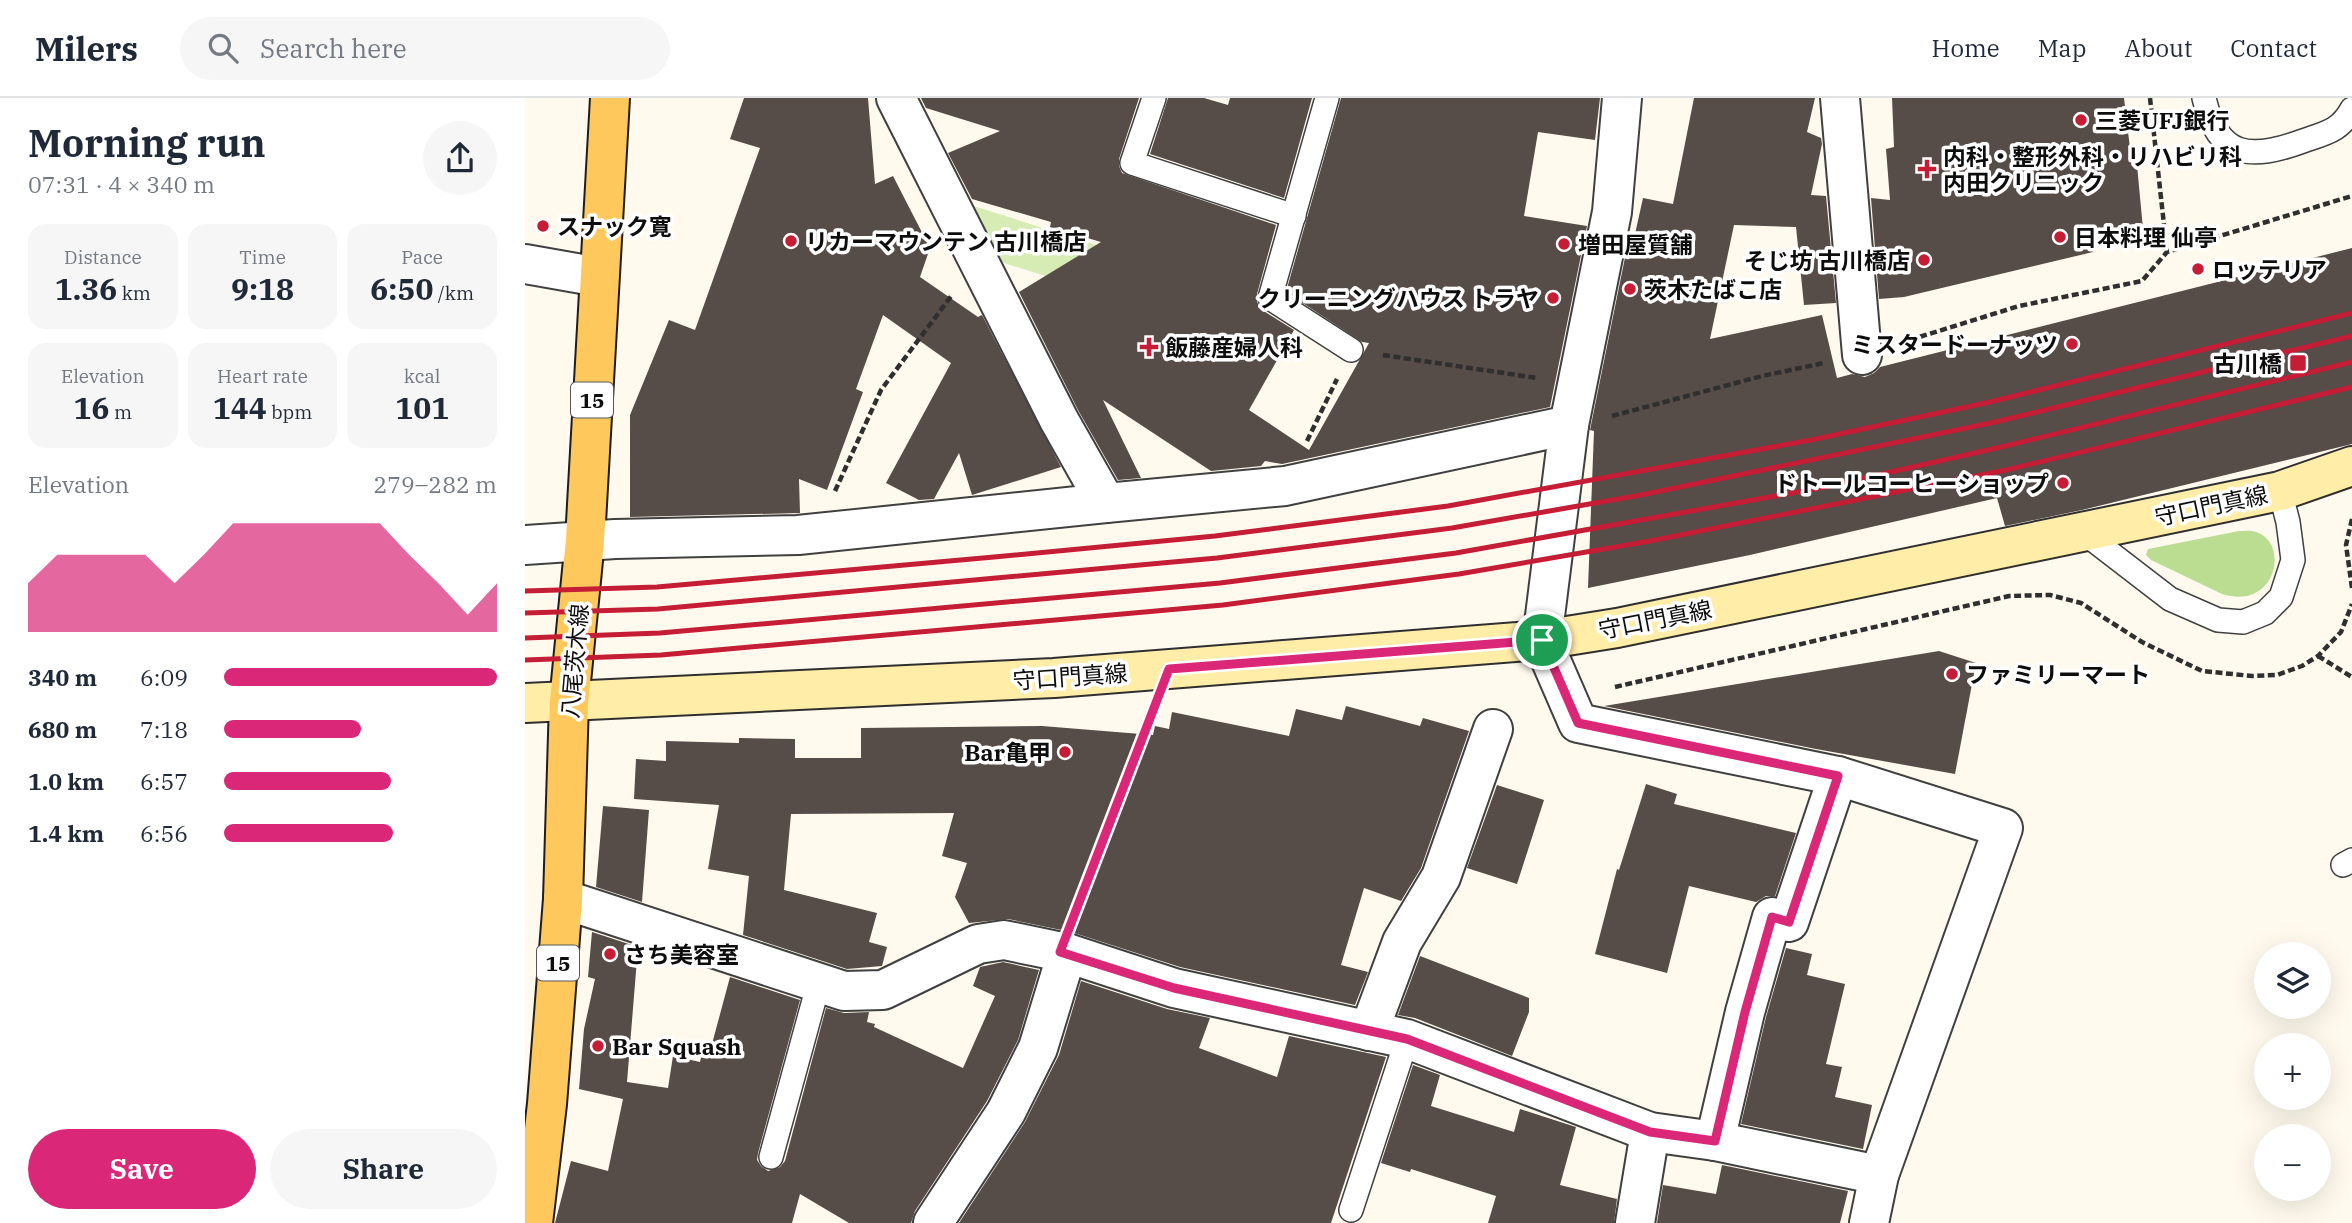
<!DOCTYPE html>
<meta charset="utf-8">
<style>
body{margin:0;font-family:"IBM Plex Serif","Noto Sans JP",serif;background:#f6f6f7;color:#1f2937;height:100vh;display:flex;flex-direction:column;font-size:26px;white-space:nowrap}
*{box-sizing:border-box;margin:0}
p{font-size:23px;color:#747a83}
.icon{flex:none;width:38px;height:38px;fill:none;stroke:currentColor;stroke-width:2;stroke-linecap:round;stroke-linejoin:round}
.map{position:relative;flex:1;overflow:hidden}
.details{display:flex;flex-direction:column;background:#fff;width:525px}
.details>*{flex:none}
.tools{position:absolute;left:1729px;top:844px;display:grid;gap:14px}
.tools a{display:grid;place-items:center;width:77px;height:77px;border-radius:50%;background:#fff;box-shadow:0 7px 28px #0002;font-size:35px}
.pin{position:absolute;display:grid;place-items:center;width:60px;height:60px;color:#fff;margin:-30px;border:4px solid #fff;border-radius:50%;box-shadow:0 2px 7px #0007}
.round{display:grid;place-items:center;flex:none;width:74px;height:74px;border-radius:37px;background:#f6f6f7}
.summary{display:flex;align-items:center;justify-content:space-between;height:119px;padding:0 28px}
h1{font-size:38px;font-weight:700;line-height:52px}
.stats{display:grid;grid-template-columns:repeat(3,1fr);gap:10px;height:119px;padding:7px 28px}
.stats div{display:grid;align-content:center;border-radius:18px;background:#f6f6f7;text-align:center}
.stats b{font-size:30px;font-weight:700}
.stats small{font-size:19px;font-weight:400}
.stats p{font-size:19px}
.chart{height:196px;padding:14px 28px}
.chart p{display:flex;justify-content:space-between}
.chart svg{width:100%;height:126px;margin-top:7px;fill:#db2777;opacity:.7}
.cta{display:flex;gap:14px;margin-top:auto;padding:14px 28px}
.cta a{flex:1;height:80px;border-radius:42px;background:#db2777;color:#fff;font-size:28px;font-weight:700;line-height:80px;text-align:center}
.cta a+a{background:#f6f6f7;color:#1f2937}
ul{padding:0 28px;list-style:none;font-size:23px}
li{display:grid;grid-template-columns:112px 84px 1fr;align-items:center;height:52px}
li i{height:18px;border-radius:9px;background:#db2777}
header{display:flex;align-items:center;gap:42px;box-sizing:border-box;height:98px;padding:0 35px;background:#fff;border-bottom:2px solid #e0e1e3}
header strong{font-size:33px}
nav{display:flex;gap:38px;margin-inline-start:auto;font-size:24px}
.search{width:490px;height:63px;background:#f6f6f7;display:flex;align-items:center;gap:18px;box-sizing:border-box;padding:0 24px;border-radius:38px;color:#747a83;font-size:26px}
main{display:flex;flex:1;min-height:0}
.map>svg:first-child{display:block}
.green{fill:#d6ecb4}
.forest{fill:#bbdd92}
.building{fill:#564c48}
.lines{fill:none;stroke-linecap:round;stroke-linejoin:round}
.service-casing{stroke:#404040;stroke-width:26}
.minor-casing{stroke:#404040;stroke-width:42}
.tertiary-casing{stroke:#404040;stroke-width:42}
.secondary-casing{stroke:#2f2f2f;stroke-width:42}
.primary-casing{stroke:#1e1e1e;stroke-width:42}
.path{stroke:#2f2f2f;stroke-width:4.5;stroke-dasharray:7 3.5;stroke-linecap:butt}
.service{stroke:#fff;stroke-width:23}
.minor{stroke:#fff;stroke-width:38}
.tertiary{stroke:#fff;stroke-width:38}
.secondary{stroke:#ffeda8;stroke-width:38}
.primary{stroke:#ffc85d;stroke-width:38}
.rail{stroke:#c41d35;stroke-width:5}
.route-casing{stroke:#fff;stroke-width:14}
.route{stroke:#db2777;stroke-width:9}
.poi-dot{fill:#c41d35;stroke:#fff;stroke-width:2.5}
.labels{text-anchor:middle;dominant-baseline:central;stroke-width:7;stroke-linejoin:round;paint-order:stroke}
.shield{fill:#fff;stroke:#565656;stroke-width:2}
.shield-label{font-size:21px;font-weight:bold;fill:#0d0d0d}
.poi-label{font-size:23px;font-weight:bold;fill:#0d0d0d;stroke:#fff;text-anchor:start}
.street-label{font-size:23px;fill:#0d0d0d;stroke:#fff}
</style>
<header>
<strong>Milers</strong>
<div class="search"><svg class="icon" aria-label="search" viewBox="0 0 24 24"><circle cx="10" cy="10" r="6"/><path d="M15 15l6 6"/></svg>Search here</div>
<nav><a>Home</a><a>Map</a><a>About</a><a>Contact</a></nav>
</header>
<main>
<section class="details">
<div class="summary"><div><h1>Morning run</h1><p>07:31 · 4 × 340 m</p></div><a class="round"><svg class="icon" aria-label="share" viewBox="0 0 24 24"><path d="M12 15V3M7 8l5-5 5 5M5 13v7h14v-7"/></svg></a></div>
<div class="stats">
<div><p>Distance</p><b>1.36<small> km</small></b></div>
<div><p>Time</p><b>9:18</b></div>
<div><p>Pace</p><b>6:50<small> /km</small></b></div>
</div>
<div class="stats">
<div><p>Elevation</p><b>16<small> m</small></b></div>
<div><p>Heart rate</p><b>144<small> bpm</small></b></div>
<div><p>kcal</p><b>101</b></div>
</div>
<div class="chart"><p><span>Elevation</span>279–282 m</p>
<svg viewBox="0 0 160 44" preserveAspectRatio="none"><path d="M0 44V27L10 17L20 17L30 17L40 17L50 27L60 17L70 6L80 6L90 6L100 6L110 6L120 6L130 17L140 27L150 38L160 27V44z"/></svg>
</div>
<ul>
<li><b>340 m</b>6:09<i style="width:100%"></i></li>
<li><b>680 m</b>7:18<i style="width:50%"></i></li>
<li><b>1.0 km</b>6:57<i style="width:61%"></i></li>
<li><b>1.4 km</b>6:56<i style="width:62%"></i></li>
</ul>
<div class="cta"><a>Save</a><a>Share</a></div>
</section>
<div class="map">
<svg width="1827" height="1125" viewBox="0 0 1827 1125">
<rect width="100%" height="100%" fill="#fffaed"/>
<polygon class="green" points="439,105 581,150 568,193 466,161"/>
<path class="forest" d="M1714,433C1719,433 1726,432 1731,434C1765,444 1752,513 1697,496L1626,462L1621,457L1623,451Z"/>
<g class="building">
<polygon points="219,0 343,0 350,86 368,78 405,150 395,179 453,219 457,217 536,369 447,397 434,355 409,401 394,402 361,385 426,265 358,217 331,291 338,294 302,392 274,381 275,415 105,419 105,317 144,222 170,232 235,50 205,41"/>
<polygon points="396,0 614,0 594,61 594,68 597,75 751,127 732,196 732,204 737,212 769,232 724,312 784,352 844,245 837,244 761,194 816,0 1075,0 1070,42 1013,34 999,118 1062,128 1025,309 757,366 740,363 736,368 686,373 578,302 616,380 593,382 553,312 494,194 576,144 525,129 526,124 447,101 423,55 475,33 401,10"/>
<polygon points="643,0 679,0 703,7 705,0 787,0 759,100 625,56"/>
<polygon points="1169,0 1290,0 1282,34 1296,40 1297,46 1286,97 1301,98 1311,205 1279,207 1271,129 1209,127 1185,241 1297,217 1312,280 1327,276 1340,279 1349,275 1355,269 1827,150 1827,346 1557,412 1480,428 1472,400 1225,457 1063,490 1069,333 1065,332 1105,135 1110,136 1118,100 1148,106"/>
<polygon points="1367,0 1599,0 1607,67 1612,67 1618,131 1568,134 1568,154 1379,199 1354,201 1346,100 1365,102 1361,51 1369,49"/>
<polygon points="1414,553 1451,565 1430,676 1291,651 1079,608"/>
<polygon points="821,608 895,628 898,620 944,633 896,770 876,803 839,790 816,867 843,874 830,907 655,869 546,834 483,821 444,825 430,799 442,765 417,758 429,715 266,716 259,792 352,815 344,844 362,849 357,868 322,871 218,837 224,778 183,771 194,707 109,701 111,661 141,663 141,643 214,645 214,640 270,641 270,660 336,660 336,630 517,628 628,637 630,628 644,631 647,614 764,638 771,611 817,622"/>
<polygon points="1121,686 1152,696 1149,706 1271,735 1250,798 1241,798 1231,804 1164,788 1142,875 1070,856 1092,771 1094,772"/>
<polygon points="972,687 1019,702 992,786 942,770"/>
<polygon points="78,708 124,712 117,804 71,789"/>
<polygon points="67,834 113,849 102,984 143,990 148,958 175,964 179,945 187,946 205,879 275,902 233,1055 232,1062 236,1068 243,1073 255,1069 260,1063 301,910 319,915 344,914 342,924 350,926 349,929 438,970 470,898 448,888 455,869 478,864 514,872 493,942 462,1003 390,1113 386,1125 324,1125 275,1096 267,1125 30,1125 46,1063 83,1073 98,1001 54,991 59,931 70,881 63,879"/>
<polygon points="1261,850 1287,856 1282,877 1320,886 1301,966 1317,969 1310,999 1347,1007 1338,1051 1216,1026 1241,919"/>
<polygon points="895,858 1004,900 1004,914 987,958 890,920 873,917"/>
<polygon points="556,883 642,911 685,920 674,950 752,979 764,938 861,959 806,1125 434,1125 500,1024 534,957"/>
<polygon points="888,967 915,977 906,1008 989,1034 995,1011 1051,1029 1035,1087 1092,1101 1089,1125 963,1125 971,1098 886,1071 885,1074 856,1065"/>
<polygon points="1197,1067 1323,1093 1315,1125 1132,1125 1138,1087 1191,1096"/>
</g>
<g class="lines">
<g class="service-casing">
<g id="service">
<polyline points="629,0 607,65 769,118"/>
<polyline points="802,0 745,200 826,252"/>
<path d="M1679,0C1693,61 1726,62 1778,43C1801,35 1815,33 1827,11"/>
<polyline points="1558,434 1645,501 1693,522 1718,524 1740,515 1756,499 1768,462 1763,424 1755,393"/>
<polyline points="1818,767 1827,762"/>
<polyline points="246,1059 294,884"/>
<polyline points="826,1112 882,941"/>
</g>
</g>
<g class="minor-casing">
<g id="minor">
<polyline points="371,0 534,322 581,405 760,388 1044,327"/>
<polyline points="1097,0 1087,114 1044,327 1017,542 1053,625 1313,678 1478,730 1354,1077 1344,1125"/>
<polyline points="0,166 74,179"/>
<polyline points="0,447 90,441 273,437 581,405"/>
<polyline points="38,801 319,893 358,892 453,846 479,842 542,855 649,890 882,941 1125,1034 1190,1043 1354,1077"/>
<polyline points="844,933 877,844 916,779 968,631"/>
<polyline points="1190,1043 1220,914 1247,819 1264,824 1313,678"/>
<polyline points="408,1125 481,1014 513,950 542,855"/>
<polyline points="1110,1125 1125,1034"/>
</g>
</g>
<g class="tertiary-casing">
<polyline id="tertiary" points="1315,0 1337,257"/>
</g>
<g class="secondary-casing">
<polyline id="secondary" points="0,605 529,580 1017,542 1092,530 1755,393 1827,368"/>
</g>
<g class="primary-casing">
<polyline id="primary" points="8,1125 22,1006 38,801 44,604 60,442 85,0"/>
</g>
<g class="path">
<polyline points="1625,0 1642,154"/>
<polyline points="1375,245 1494,208 1617,183 1642,154 1827,98"/>
<polyline points="858,257 1012,280"/>
<polyline points="1087,318 1237,278 1299,265"/>
<polyline points="782,343 812,281"/>
<polyline points="310,393 356,292 427,197"/>
<polyline points="1827,421 1821,447 1827,490"/>
<polyline points="1793,558 1827,579"/>
<polyline points="1090,589 1484,498 1525,497 1556,505 1617,544 1677,573 1727,578 1752,577 1777,568 1793,558 1816,534 1827,506"/>
<polyline points="549,817 628,613"/>
</g>
<use href="#service" class="service"/>
<use href="#minor" class="minor"/>
<use href="#tertiary" class="tertiary"/>
<use href="#secondary" class="secondary"/>
<use href="#primary" class="primary"/>
<g class="rail">
<polyline points="0,493 132,489 469,459 690,438 923,408 1286,342 1465,304 1827,215"/>
<polyline points="0,515 133,511 471,480 692,460 927,430 1116,397 1470,324 1827,238"/>
<polyline points="0,540 135,535 695,485 931,455 1295,390 1476,349 1827,264"/>
<polyline points="0,562 136,557 698,507 934,476 1125,443 1481,372 1827,289"/>
</g>
</g>
<g class="lines">
<g class="route-casing">
<polygon id="route" points="1017,542 1053,625 1313,678 1264,824 1247,819 1220,914 1190,1043 1125,1034 882,941 649,890 535,854 644,571"/>
</g>
<use href="#route" class="route"/>
</g>
<g class="poi-dot">
<circle cx="1556" cy="22" r="7"/>
<path d="M1398.5 60.5h7v7h7v7h-7v7h-7v-7h-7v-7h7z"/>
<circle cx="18" cy="128" r="7"/>
<circle cx="1535" cy="139" r="7"/>
<circle cx="266" cy="143" r="7"/>
<circle cx="1039" cy="146" r="7"/>
<circle cx="1399" cy="162" r="7"/>
<circle cx="1673" cy="171" r="7"/>
<circle cx="1105" cy="191" r="7"/>
<circle cx="1028" cy="200" r="7"/>
<circle cx="1547" cy="246" r="7"/>
<path d="M620.5 238.5h7v7h7v7h-7v7h-7v-7h-7v-7h7z"/>
<rect x="1764" y="256" width="18" height="18" rx="3.5"/>
<circle cx="1538" cy="385" r="7"/>
<circle cx="1427" cy="576" r="7"/>
<circle cx="540" cy="654" r="7"/>
<circle cx="85" cy="856" r="7"/>
<circle cx="73" cy="948" r="7"/>
</g>
<g class="labels">
<g class="shield">
<rect x="46" y="284.5" width="42" height="35" rx="5"/>
<rect x="12" y="847.5" width="42" height="35" rx="5"/>
</g>
<g class="shield-label">
<text x="67" y="302">15</text>
<text x="33" y="865">15</text>
</g>
<g class="poi-label">
<text x="1570" y="22">三菱UFJ銀行</text>
<text x="1418" y="58">内科・整形外科・リハビリ科<tspan x="1418" dy="26">内田クリニック</tspan></text>
<text x="32" y="128">スナック寛</text>
<text x="1549" y="139">日本料理 仙亭</text>
<text x="280" y="143">リカーマウンテン 古川橋店</text>
<text x="1053" y="146">増田屋質舗</text>
<text x="1385" y="162" text-anchor="end">そじ坊 古川橋店</text>
<text x="1687" y="171">ロッテリア</text>
<text x="1119" y="191">茨木たばこ店</text>
<text x="1014" y="200" text-anchor="end">クリーニングハウス トラヤ</text>
<text x="1533" y="246" text-anchor="end">ミスタードーナッツ</text>
<text x="640" y="249">飯藤産婦人科</text>
<text x="1757" y="265" text-anchor="end">古川橋</text>
<text x="1524" y="385" text-anchor="end">ドトールコーヒーショップ</text>
<text x="1441" y="576">ファミリーマート</text>
<text x="526" y="654" text-anchor="end">Bar亀甲</text>
<text x="99" y="856">さち美容室</text>
<text x="87" y="948">Bar Squash</text>
</g>
<g class="street-label">
<text transform="translate(1686 407) rotate(-12)">守口門真線</text>
<text transform="translate(1130 521) rotate(-11)">守口門真線</text>
<text transform="translate(49 563) rotate(-85)">八尾茨木線</text>
<text transform="translate(545 578) rotate(-4)">守口門真線</text>
</g>
</g>
</svg>
<div class="tools">
<a><svg class="icon" aria-label="layers" viewBox="0 0 24 24"><path d="M12 4l9 5-9 5-9-5zM3 14l9 5 9-5"/></svg></a>
<a>+</a>
<a>−</a>
</div>
<div class="pin" style="left:1017px;top:542px;background:#1e9e55"><svg class="icon" aria-label="arrive" viewBox="0 0 24 24"><path d="M6 21V4h12l-3 4 3 4H6"/></svg></div>
</div>
</main>
